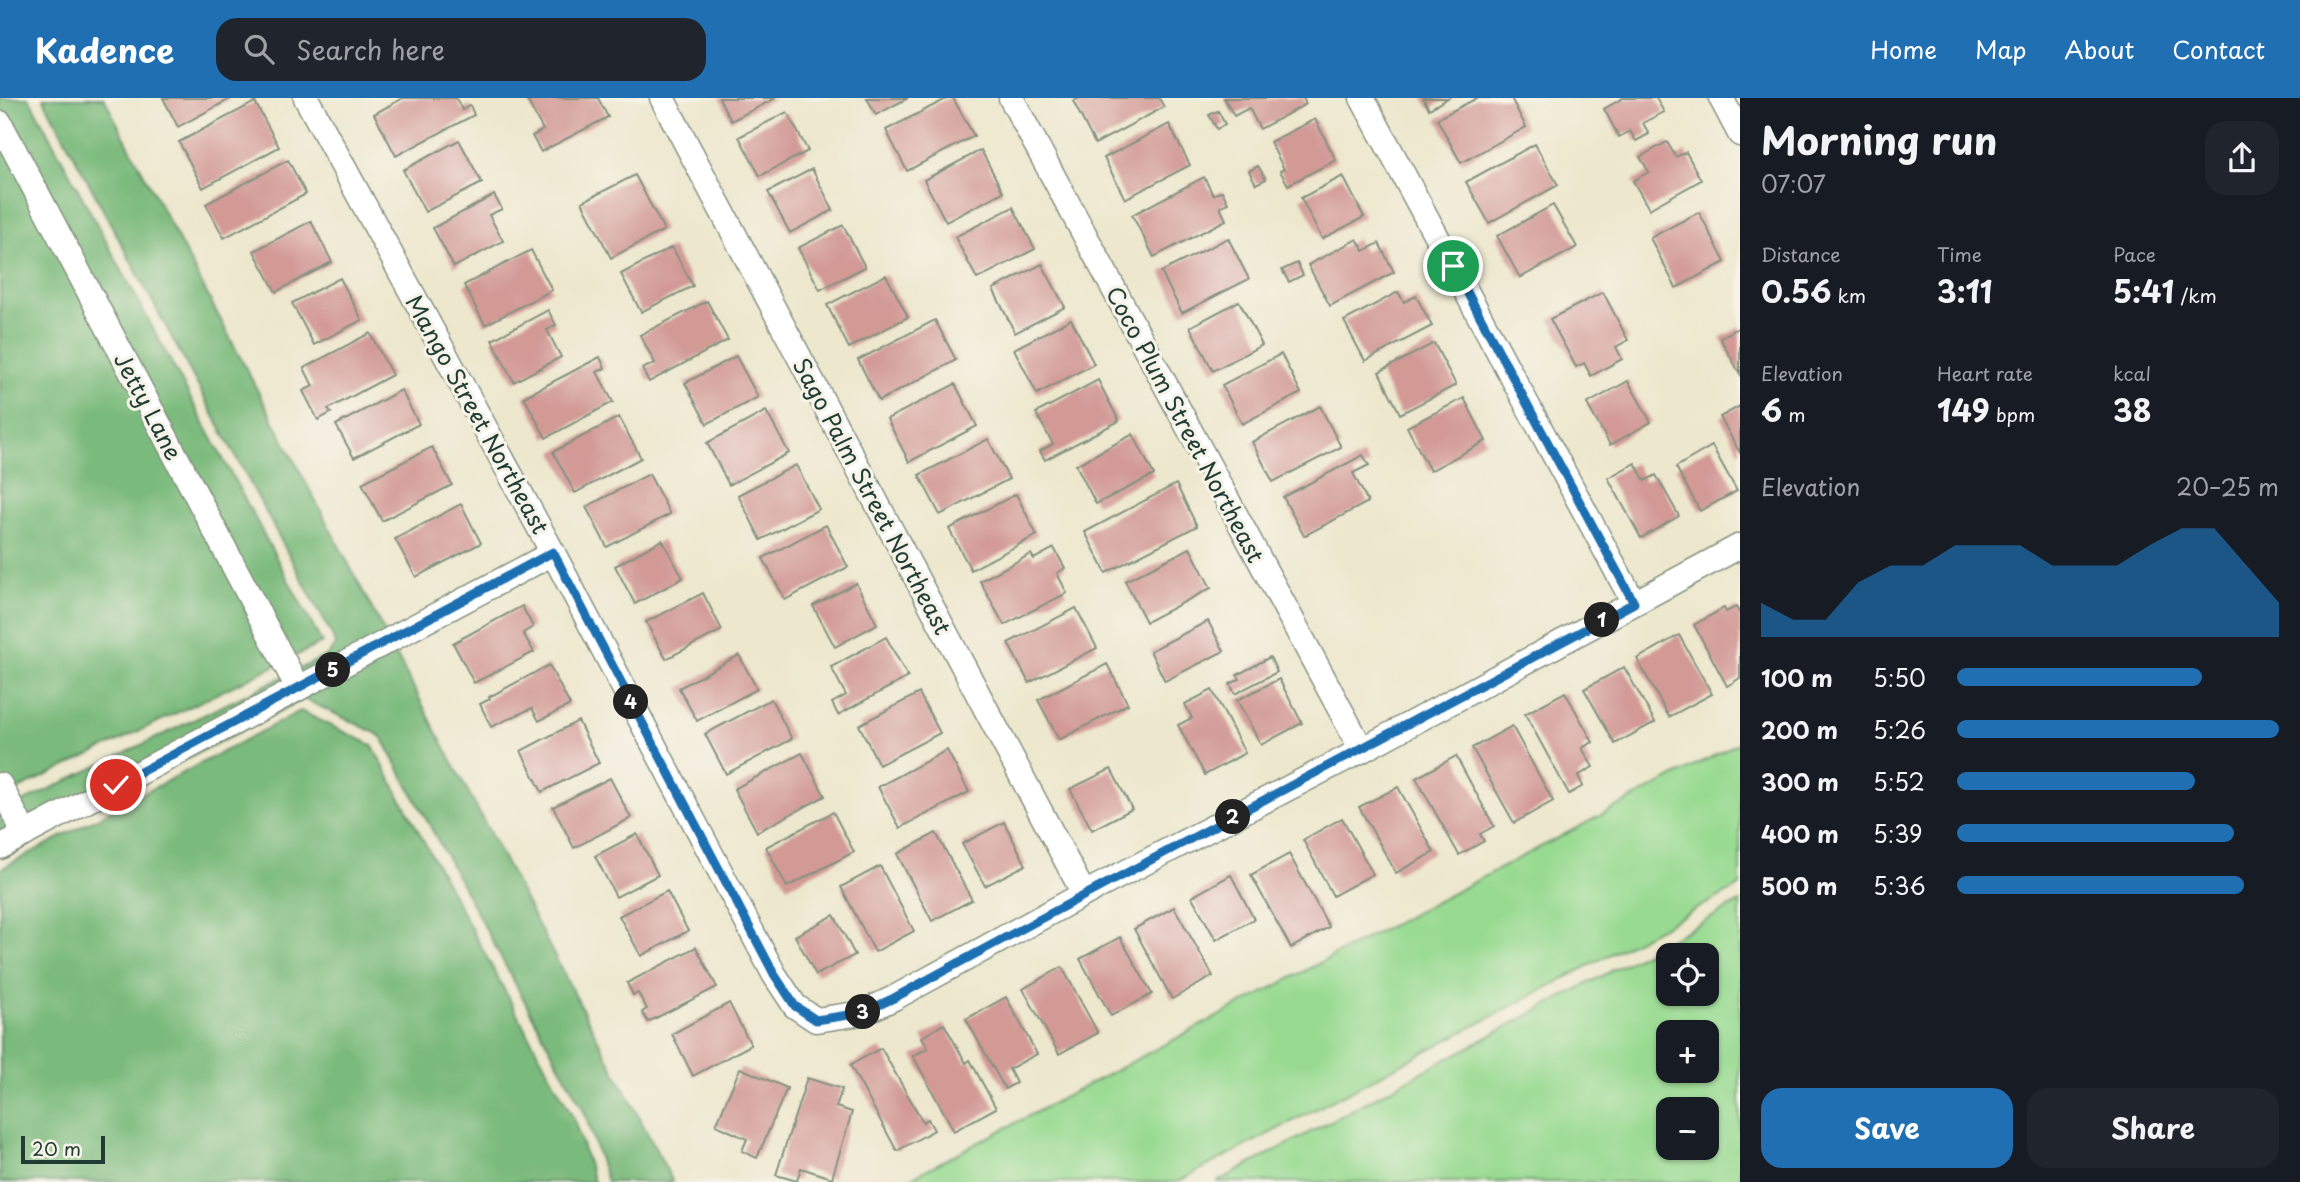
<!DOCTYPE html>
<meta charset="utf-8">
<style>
body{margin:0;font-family:"Playpen Sans",sans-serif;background:#20242c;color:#f1f3f6;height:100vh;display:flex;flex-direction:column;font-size:26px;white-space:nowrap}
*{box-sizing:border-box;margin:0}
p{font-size:23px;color:#9ea1a6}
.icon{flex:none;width:38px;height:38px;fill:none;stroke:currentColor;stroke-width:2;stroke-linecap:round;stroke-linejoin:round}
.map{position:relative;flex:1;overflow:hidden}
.side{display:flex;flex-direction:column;background:#171b24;width:560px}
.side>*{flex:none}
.fabs{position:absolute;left:1656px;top:845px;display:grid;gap:14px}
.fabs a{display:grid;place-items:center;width:63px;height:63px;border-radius:14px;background:#171b24;box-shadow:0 2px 5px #0004;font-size:35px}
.scale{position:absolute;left:21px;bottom:18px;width:84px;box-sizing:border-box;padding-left:7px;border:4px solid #1f3d34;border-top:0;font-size:19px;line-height:24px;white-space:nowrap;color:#1f3d34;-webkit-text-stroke:5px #f7f3e8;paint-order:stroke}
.pin{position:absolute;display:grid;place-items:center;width:60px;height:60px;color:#fff;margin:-30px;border:4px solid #fff;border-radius:50%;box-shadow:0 2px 7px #0007}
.km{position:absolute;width:35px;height:35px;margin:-18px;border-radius:50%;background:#222;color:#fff;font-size:19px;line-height:35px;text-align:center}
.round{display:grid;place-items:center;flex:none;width:74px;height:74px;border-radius:21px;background:#20242c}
.summary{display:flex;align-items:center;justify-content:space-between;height:119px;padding:0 21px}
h1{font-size:38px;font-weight:700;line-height:52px}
.metrics{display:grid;grid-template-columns:repeat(3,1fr);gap:10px;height:119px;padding:7px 21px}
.metrics div{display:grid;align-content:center}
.metrics b{font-size:30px;font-weight:700}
.metrics small{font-size:19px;font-weight:400}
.metrics p{font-size:19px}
.chart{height:196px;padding:14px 21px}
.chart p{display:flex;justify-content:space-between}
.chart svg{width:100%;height:126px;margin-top:7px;fill:#1f6fb2;opacity:.7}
.cta{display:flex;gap:14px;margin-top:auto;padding:14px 21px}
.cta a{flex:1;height:80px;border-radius:21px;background:#1f6fb2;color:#fff;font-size:28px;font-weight:700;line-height:80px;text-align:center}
.cta a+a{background:#20242c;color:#f1f3f6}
ul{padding:0 21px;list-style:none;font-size:23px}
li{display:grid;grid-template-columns:112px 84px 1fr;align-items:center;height:52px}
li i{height:18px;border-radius:9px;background:#1f6fb2}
header{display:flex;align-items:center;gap:42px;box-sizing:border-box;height:98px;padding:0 35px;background:#1f6fb2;color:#fff}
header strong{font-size:33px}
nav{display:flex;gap:38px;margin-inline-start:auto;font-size:24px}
.search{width:490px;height:63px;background:#20242c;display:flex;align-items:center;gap:18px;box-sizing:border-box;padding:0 24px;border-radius:21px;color:#9ea1a6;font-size:26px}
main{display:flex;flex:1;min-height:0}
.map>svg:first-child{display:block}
.green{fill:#98da91;stroke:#5c8c62;stroke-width:2;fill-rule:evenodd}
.forest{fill:#7aba7b;stroke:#4c7c58;stroke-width:2}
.building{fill:#d29995}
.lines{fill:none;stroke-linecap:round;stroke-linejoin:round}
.minor-casing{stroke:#869280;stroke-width:27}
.minor{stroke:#fff;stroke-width:24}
.route-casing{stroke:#fff;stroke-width:14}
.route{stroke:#1f6fb2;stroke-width:9}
.labels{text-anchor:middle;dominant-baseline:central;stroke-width:6;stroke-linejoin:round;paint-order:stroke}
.street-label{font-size:23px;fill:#1f3d34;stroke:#f7f3e8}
</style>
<header>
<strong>Kadence</strong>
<div class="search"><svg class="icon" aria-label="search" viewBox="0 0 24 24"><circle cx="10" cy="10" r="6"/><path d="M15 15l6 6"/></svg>Search here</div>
<nav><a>Home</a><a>Map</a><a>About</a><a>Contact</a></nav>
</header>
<main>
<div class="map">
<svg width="1740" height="1084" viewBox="0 0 1740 1084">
<rect width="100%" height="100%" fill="#f7f3e8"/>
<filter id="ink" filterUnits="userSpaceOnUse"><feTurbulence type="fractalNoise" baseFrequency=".0143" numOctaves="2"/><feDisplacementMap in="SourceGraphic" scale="14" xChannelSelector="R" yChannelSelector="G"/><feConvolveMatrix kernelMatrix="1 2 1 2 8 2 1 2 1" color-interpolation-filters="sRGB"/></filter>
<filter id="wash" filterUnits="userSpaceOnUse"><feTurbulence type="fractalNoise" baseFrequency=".00686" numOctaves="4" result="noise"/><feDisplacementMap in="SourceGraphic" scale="28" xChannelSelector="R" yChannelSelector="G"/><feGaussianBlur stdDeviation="1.57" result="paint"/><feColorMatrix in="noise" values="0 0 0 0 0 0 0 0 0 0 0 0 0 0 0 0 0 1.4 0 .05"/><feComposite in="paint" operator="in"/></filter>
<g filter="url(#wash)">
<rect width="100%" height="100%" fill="#ede7cd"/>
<g class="green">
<polygon points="1740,644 1740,788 1177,1084 903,1084"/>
<path d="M1740,804V1084H1217ZM1668,858H1706V896H1668ZM1668,934H1706V973H1668ZM1668,1012H1706V1050H1668Z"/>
</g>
<g class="forest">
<polygon points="0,0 29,0 322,545 0,700"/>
<polygon points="43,0 104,0 673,1084 607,1084 584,1013 383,641 376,635 304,601 0,755 0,715 328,557 335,547 333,539"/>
<polygon points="300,613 372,647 573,1019 594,1084 0,1084 0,771"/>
</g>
<g id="blocks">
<g class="building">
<polygon points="163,0 232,0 178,29"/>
<polygon points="403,0 456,0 462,12 470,7 474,17 396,58 374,16"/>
<polygon points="536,0 598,0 608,19 541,54 532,38 543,32 528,4"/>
<polygon points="719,0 776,0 731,23"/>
<polygon points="867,0 908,0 876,17"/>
<polygon points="948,0 953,0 974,38 907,73 886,32"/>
<polygon points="1079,0 1159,0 1164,9 1095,46 1073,3"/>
<polygon points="1224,0 1303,0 1306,6 1260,31 1249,10 1234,18"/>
<polygon points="1423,0 1448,0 1429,11"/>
<polygon points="1477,0 1511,0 1526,29 1461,65 1437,21"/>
<polygon points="1623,0 1656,0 1664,14 1643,25 1649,36 1636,43 1630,33 1619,39 1604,11"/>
<polygon points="255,4 279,49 203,90 179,44"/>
<polygon points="1218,13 1225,26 1217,31 1209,17"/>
<polygon points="787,14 808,53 760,78 739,39"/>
<polygon points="1315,21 1336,62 1288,87 1280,73 1284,71 1270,44"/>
<polygon points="1169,26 1190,67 1125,101 1104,60"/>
<polygon points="459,42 482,85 425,114 403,72"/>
<polygon points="1667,44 1676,59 1686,54 1701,82 1649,111 1633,83 1649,74 1640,59"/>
<polygon points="1535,46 1558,87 1489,125 1466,84"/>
<polygon points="981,52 1003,94 946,124 924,82"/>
<polygon points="288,62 306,96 224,140 206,106"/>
<polygon points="1258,68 1266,81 1256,86 1249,73"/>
<polygon points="812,71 833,112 790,135 768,94"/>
<polygon points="635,77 664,132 611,160 582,104"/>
<polygon points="1343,78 1364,119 1322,141 1301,100"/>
<polygon points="1204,79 1213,97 1222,93 1228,105 1220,109 1226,122 1154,159 1132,117"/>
<polygon points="494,97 502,111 489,117 503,143 454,169 433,130"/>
<polygon points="1553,107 1577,149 1520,180 1497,138"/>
<polygon points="1013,109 1035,151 977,181 955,139"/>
<polygon points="1699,114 1725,164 1676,190 1650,140"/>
<polygon points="311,123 332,164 276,194 254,153"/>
<polygon points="843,127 865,169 820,192 798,150"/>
<polygon points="1228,140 1249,181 1182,215 1161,174"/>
<polygon points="1357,141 1364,153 1379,145 1394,174 1330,208 1308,167"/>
<polygon points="672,149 693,188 641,214 621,176"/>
<polygon points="531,152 552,192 485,227 464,187"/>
<polygon points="1297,165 1303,177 1289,184 1282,172"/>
<polygon points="1042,166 1065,209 1015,235 993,191"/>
<polygon points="886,177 908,219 849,250 827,207"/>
<polygon points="340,180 362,222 314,247 292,205"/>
<polygon points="1398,194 1404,204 1416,198 1432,228 1365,263 1344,223"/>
<polygon points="1603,194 1628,242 1616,249 1622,261 1591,278 1584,265 1576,269 1550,221"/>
<polygon points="707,203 728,242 649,284 642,271 655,265 640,237"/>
<polygon points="1239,203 1262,247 1213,273 1190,229"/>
<polygon points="548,212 556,227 547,232 561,259 514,284 492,242"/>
<polygon points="1071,221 1094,266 1037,296 1014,251"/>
<polygon points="935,222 956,262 879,303 858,262"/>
<polygon points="1740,229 1740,276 1720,240"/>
<polygon points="370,235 392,277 328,311 331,315 318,322 303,293 313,288 304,270"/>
<polygon points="1434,245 1456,287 1400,316 1379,274"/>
<polygon points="1281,256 1301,295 1242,326 1222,287"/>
<polygon points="736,258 758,299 707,326 685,285"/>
<polygon points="600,259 605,270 597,274 613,304 546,340 524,299"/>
<polygon points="1098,282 1119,323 1045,362 1040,353 1053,346 1036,315"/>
<polygon points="1628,283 1651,324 1610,347 1587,306"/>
<polygon points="955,286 977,328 909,364 887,321"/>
<polygon points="401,292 419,326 354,360 336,327"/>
<polygon points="1464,300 1486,343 1430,373 1407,329"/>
<polygon points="1320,308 1341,349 1273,384 1252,344"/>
<polygon points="1740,308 1740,355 1720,319"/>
<polygon points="766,313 789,355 729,387 707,345"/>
<polygon points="619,319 641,360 575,395 553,354"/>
<polygon points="1133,336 1154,377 1096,406 1076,367"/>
<polygon points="988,341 1009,381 940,417 919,377"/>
<polygon points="1712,348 1737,393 1700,413 1676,369"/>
<polygon points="432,349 452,387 382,423 362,385"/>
<polygon points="1363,357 1369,367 1353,375 1368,404 1304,438 1283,399"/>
<polygon points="1635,365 1645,383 1656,377 1679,418 1641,440 1608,380"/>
<polygon points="796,367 819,411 761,442 738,397"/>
<polygon points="649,376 670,416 607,449 586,409"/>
<polygon points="1176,386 1197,428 1106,475 1085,434"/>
<polygon points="1016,396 1037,437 971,472 949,431"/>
<polygon points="461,406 481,445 416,479 395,441"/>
<polygon points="826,427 848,469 785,502 763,460"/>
<polygon points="662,442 683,480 635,506 615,468"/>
<polygon points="1054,450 1065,470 1057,475 1067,495 1004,527 980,483 1031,456 1034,461"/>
<polygon points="1190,450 1211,490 1146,524 1125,483"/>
<polygon points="856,485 877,526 835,549 813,508"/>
<polygon points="703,495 722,532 666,561 646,524"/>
<polygon points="522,508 533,529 523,535 534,554 474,585 453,545"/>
<polygon points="1736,509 1740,516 1740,580 1727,588 1694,527 1724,510 1726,514"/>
<polygon points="1076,510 1097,550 1029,585 1008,545"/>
<polygon points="1208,523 1224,553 1165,583 1150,553"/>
<polygon points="1679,537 1712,596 1669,619 1637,561"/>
<polygon points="886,539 908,579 838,617 832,605 846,597 831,569"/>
<polygon points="739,557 757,591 697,623 679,590"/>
<polygon points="1270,559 1277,574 1235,596 1230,586 1240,581 1237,577"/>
<polygon points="1107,566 1128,606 1059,642 1038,602"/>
<polygon points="549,567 570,607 539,623 532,610 491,629 480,606 490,601 489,599"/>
<polygon points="1624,569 1655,624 1615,646 1584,591"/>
<polygon points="1279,581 1302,625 1261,647 1237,602"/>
<polygon points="1212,592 1245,655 1205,677 1178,627 1192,620 1185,606"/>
<polygon points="1565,594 1593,644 1582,650 1593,669 1578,678 1583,688 1569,696 1525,616"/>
<polygon points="919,595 940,635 879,667 859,627"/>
<polygon points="771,601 792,641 726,676 705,636"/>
<polygon points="578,623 599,665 542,694 521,653"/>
<polygon points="1512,628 1553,703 1514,725 1472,650"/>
<polygon points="947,652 969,694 900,730 878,689"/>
<polygon points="802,655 825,698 757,734 734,691"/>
<polygon points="1456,658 1494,728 1480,736 1484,743 1459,757 1416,680"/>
<polygon points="1111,671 1132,711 1092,732 1070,691"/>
<polygon points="610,680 631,720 574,750 553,709"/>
<polygon points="1398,689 1434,754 1396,775 1359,709"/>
<polygon points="833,714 854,754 787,789 766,749"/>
<polygon points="1342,720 1373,776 1333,798 1303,742"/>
<polygon points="1004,724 1026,767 985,788 962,746"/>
<polygon points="936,735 972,802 932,823 897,756"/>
<polygon points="637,736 658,777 616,799 595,758"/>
<polygon points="1289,756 1329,829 1291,850 1251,777"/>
<polygon points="880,768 914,833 875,854 841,789"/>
<polygon points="1231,777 1254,821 1216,842 1192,799"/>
<polygon points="667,793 688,833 641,858 619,818"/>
<polygon points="1174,809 1213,878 1172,901 1134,831"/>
<polygon points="834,817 855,857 816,877 795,838"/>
<polygon points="1120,839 1152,896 1111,918 1080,861"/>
<polygon points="696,849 717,889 648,924 642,914 647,911 638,895 633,897 627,885"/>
<polygon points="1062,869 1098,935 1059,956 1023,891"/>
<polygon points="1006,899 1037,956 1009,971 1016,985 1005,991 966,921"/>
<polygon points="729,905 751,947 693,978 672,936"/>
<polygon points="944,926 966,965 970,962 996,1010 954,1033 913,958 928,950 922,939"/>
<polygon points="881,950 923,1024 928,1021 934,1032 897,1053 850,967"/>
<polygon points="740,970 787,990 757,1060 742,1053 747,1041 716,1027"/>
<polygon points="807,980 842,991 836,1009 852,1014 832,1080 801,1070 797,1083 776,1077"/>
</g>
</g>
</g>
<g filter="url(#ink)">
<use href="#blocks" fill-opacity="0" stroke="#869280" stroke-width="2"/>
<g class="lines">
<g class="minor-casing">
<g id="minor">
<polyline points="306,0 553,455 774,876 795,908 816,922 862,915 894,900 1084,796 1362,652 1740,448"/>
<polyline points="662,0 1084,796"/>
<polyline points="1011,0 1362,652"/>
<polyline points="1362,0 1634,505"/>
<polyline points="1721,0 1740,36"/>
<polyline points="0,25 298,590"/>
<polyline points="0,687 25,736"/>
<polyline points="0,749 553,455"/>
</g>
</g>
<use href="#minor" class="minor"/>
</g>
</g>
<g class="lines" filter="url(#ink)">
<g class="route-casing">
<path id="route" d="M116,687L553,454L774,876L795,908L816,922L862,915L894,900C1139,766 1388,638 1634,505L1453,168"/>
</g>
<use href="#route" class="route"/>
</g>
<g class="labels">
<g class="street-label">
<text transform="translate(149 308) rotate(62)">Jetty Lane</text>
<text transform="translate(478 316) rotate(61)">Mango Street Northeast</text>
<text transform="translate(1186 326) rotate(62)">Coco Plum Street Northeast</text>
<text transform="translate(873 398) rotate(62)">Sago Palm Street Northeast</text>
</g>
</g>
</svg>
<div class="fabs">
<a><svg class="icon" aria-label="locate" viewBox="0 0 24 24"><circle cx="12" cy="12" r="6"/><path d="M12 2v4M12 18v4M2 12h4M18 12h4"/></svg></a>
<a>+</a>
<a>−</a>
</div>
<div class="scale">20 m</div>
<div class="pin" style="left:1453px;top:168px;background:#1e9e55"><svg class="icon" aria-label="arrive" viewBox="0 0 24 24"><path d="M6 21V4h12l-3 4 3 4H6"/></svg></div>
<div class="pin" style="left:116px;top:687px;background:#d93025"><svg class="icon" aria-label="check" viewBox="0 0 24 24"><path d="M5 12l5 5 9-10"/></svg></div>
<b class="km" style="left:1602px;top:522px">1</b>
<b class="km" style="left:1233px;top:719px">2</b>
<b class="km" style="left:863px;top:914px">3</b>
<b class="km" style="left:631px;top:604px">4</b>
<b class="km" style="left:333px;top:572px">5</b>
</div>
<section class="side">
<div class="summary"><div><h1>Morning run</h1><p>07:07</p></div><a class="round"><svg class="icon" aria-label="share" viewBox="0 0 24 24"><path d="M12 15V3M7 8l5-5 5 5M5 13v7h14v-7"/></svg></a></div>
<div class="metrics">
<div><p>Distance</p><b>0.56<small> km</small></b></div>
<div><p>Time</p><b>3:11</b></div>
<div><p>Pace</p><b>5:41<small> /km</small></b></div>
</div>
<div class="metrics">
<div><p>Elevation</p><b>6<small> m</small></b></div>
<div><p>Heart rate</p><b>149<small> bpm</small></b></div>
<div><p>kcal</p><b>38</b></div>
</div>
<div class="chart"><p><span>Elevation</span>20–25 m</p>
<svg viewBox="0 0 160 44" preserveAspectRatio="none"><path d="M0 44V32L10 38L20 38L30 25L40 19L50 19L60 12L70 12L80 12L90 19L100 19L110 19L120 12L130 6L140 6L150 19L160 32V44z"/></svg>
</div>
<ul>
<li><b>100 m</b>5:50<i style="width:76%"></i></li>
<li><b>200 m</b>5:26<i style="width:100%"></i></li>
<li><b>300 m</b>5:52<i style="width:74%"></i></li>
<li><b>400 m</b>5:39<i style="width:86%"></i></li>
<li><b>500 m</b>5:36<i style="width:89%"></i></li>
</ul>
<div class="cta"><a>Save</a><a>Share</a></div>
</section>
</main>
